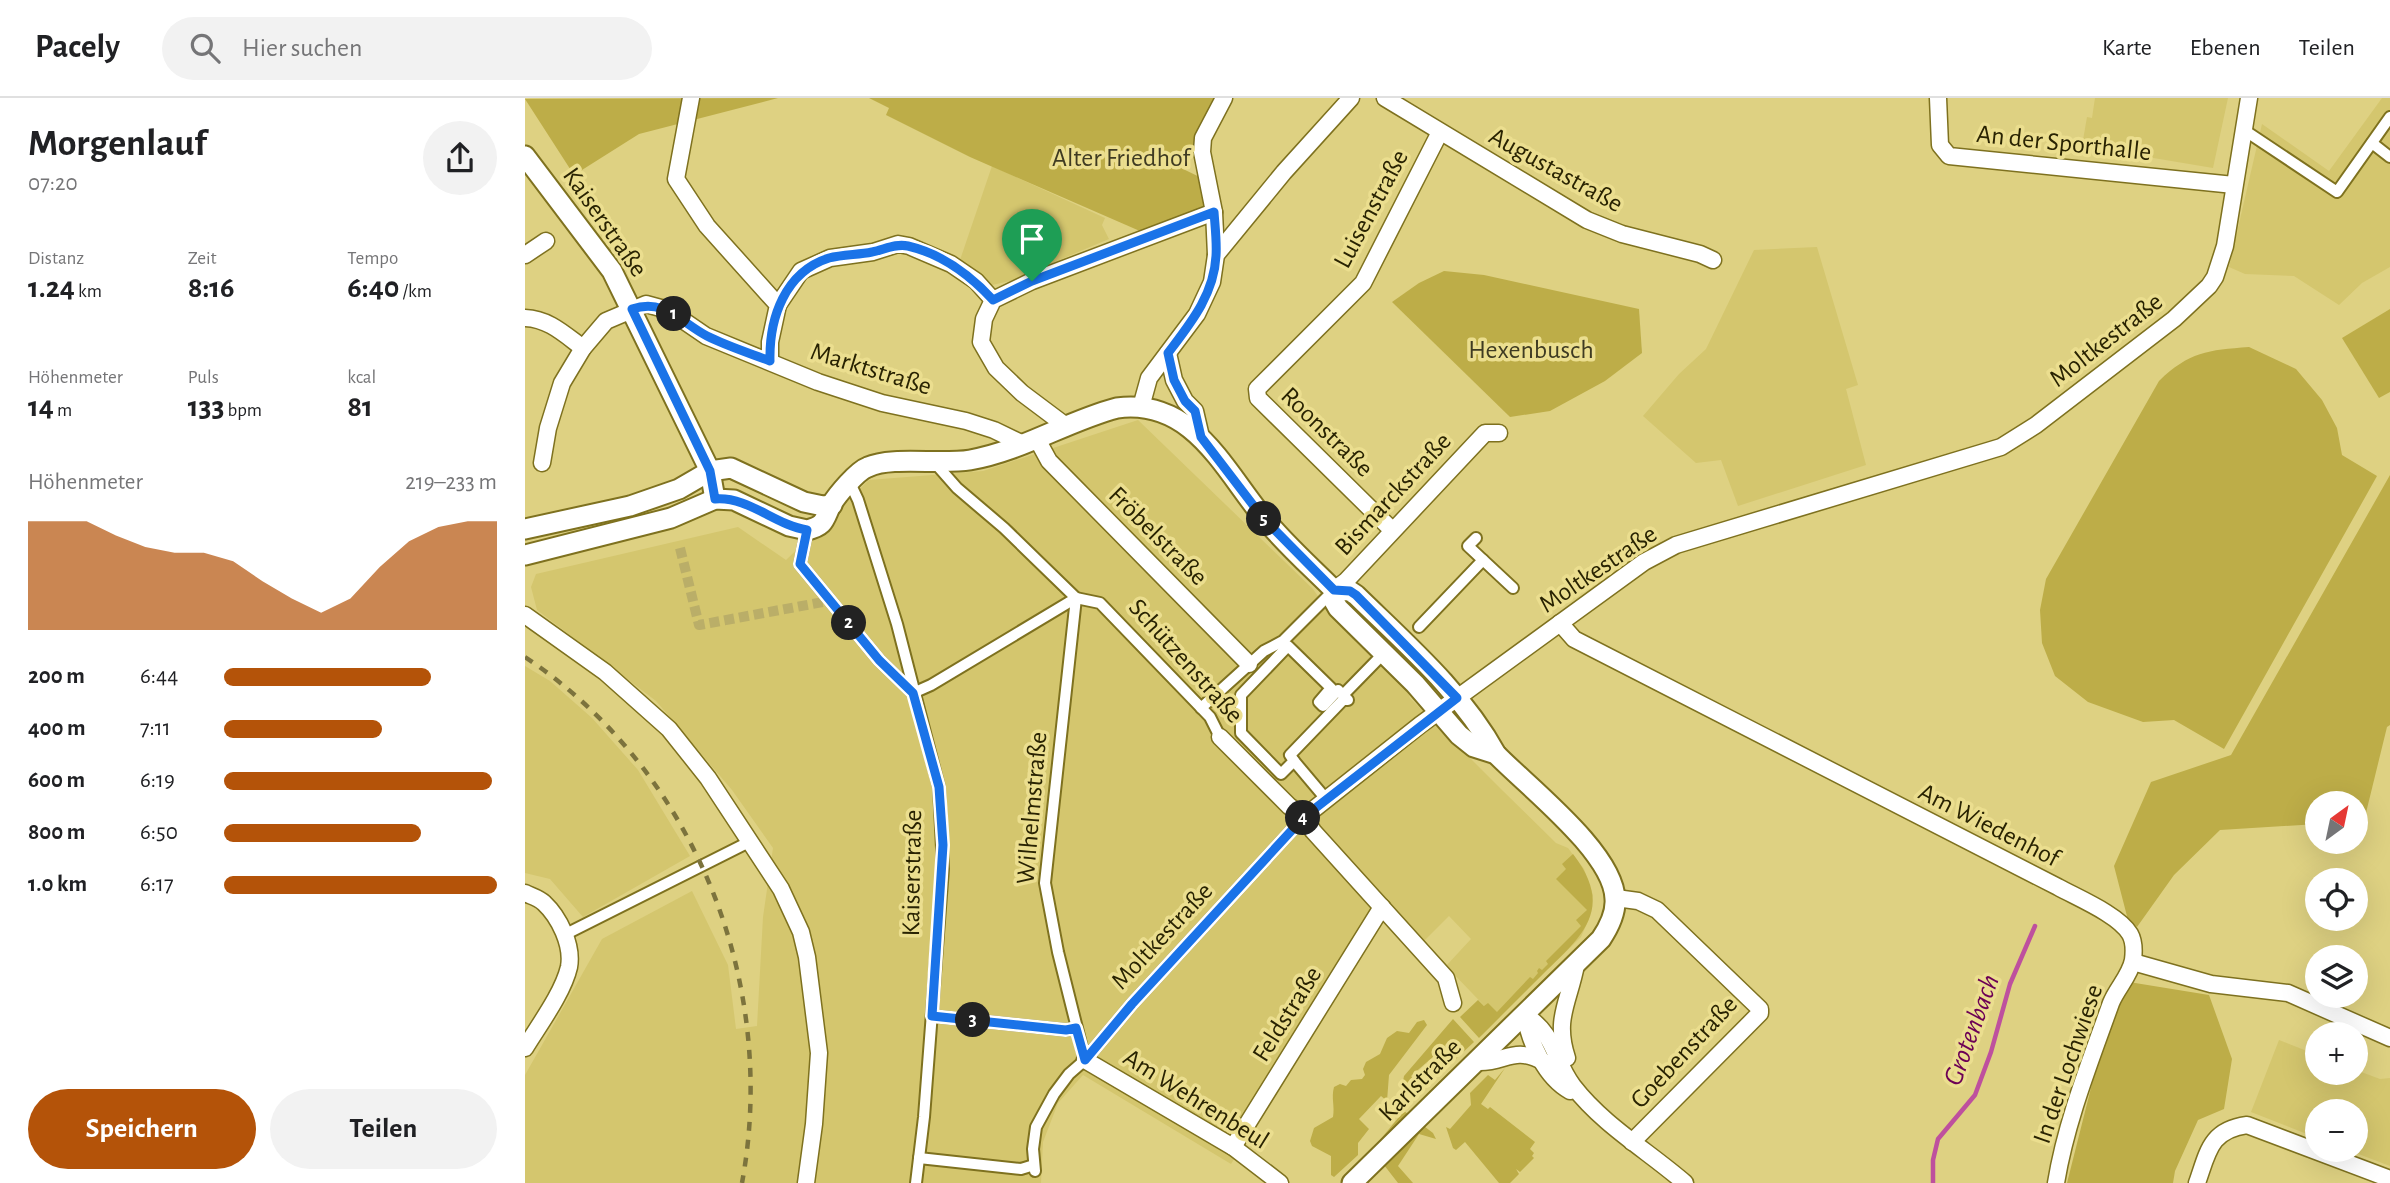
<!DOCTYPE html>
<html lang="de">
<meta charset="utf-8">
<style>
body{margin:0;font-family:"Alegreya Sans",sans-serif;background:#f2f2f2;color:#202124;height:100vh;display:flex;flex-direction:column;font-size:26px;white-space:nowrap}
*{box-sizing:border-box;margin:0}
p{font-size:23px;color:#757577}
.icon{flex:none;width:38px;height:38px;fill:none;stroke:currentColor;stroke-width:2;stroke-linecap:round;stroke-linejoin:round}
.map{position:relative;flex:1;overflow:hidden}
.side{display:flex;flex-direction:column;background:#fff;width:525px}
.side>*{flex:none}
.needle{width:46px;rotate:33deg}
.buttons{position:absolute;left:1780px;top:693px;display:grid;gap:14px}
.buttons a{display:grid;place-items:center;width:63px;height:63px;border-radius:50%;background:#fff;box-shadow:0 7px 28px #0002;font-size:35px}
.pin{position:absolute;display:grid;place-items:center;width:60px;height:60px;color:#fff;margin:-72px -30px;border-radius:50% 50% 50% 0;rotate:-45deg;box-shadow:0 0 7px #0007}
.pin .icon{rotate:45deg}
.km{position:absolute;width:35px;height:35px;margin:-18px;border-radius:50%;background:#222;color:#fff;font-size:19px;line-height:35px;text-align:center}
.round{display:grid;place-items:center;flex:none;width:74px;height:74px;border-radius:37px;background:#f2f2f2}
.head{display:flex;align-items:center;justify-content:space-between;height:119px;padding:0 28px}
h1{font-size:38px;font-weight:600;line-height:52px}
.metrics{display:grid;grid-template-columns:repeat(3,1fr);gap:10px;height:119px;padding:7px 28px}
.metrics div{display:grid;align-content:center}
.metrics b{font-size:30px;font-weight:600}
.metrics small{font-size:19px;font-weight:400}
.metrics p{font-size:19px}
.chart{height:196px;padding:14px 28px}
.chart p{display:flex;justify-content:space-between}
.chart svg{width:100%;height:126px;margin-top:7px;fill:#b45309;opacity:.7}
.action{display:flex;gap:14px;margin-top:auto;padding:14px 28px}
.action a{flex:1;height:80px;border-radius:42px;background:#b45309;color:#fff;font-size:28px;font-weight:600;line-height:80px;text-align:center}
.action a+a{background:#f2f2f2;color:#202124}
ul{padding:0 28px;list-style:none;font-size:23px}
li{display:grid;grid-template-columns:112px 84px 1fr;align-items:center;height:52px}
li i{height:18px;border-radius:9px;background:#b45309}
header{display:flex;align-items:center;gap:42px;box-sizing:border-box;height:98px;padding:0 35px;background:#fff;border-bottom:2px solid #e0e0e0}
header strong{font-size:33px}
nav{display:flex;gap:38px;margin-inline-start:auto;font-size:24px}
.search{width:490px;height:63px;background:#f2f2f2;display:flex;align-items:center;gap:18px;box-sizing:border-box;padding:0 24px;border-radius:38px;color:#757577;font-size:26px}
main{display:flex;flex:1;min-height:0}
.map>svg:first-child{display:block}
.built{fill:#d4c66e}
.green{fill:#bdad48}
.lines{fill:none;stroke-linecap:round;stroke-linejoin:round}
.stream{stroke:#be509e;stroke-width:4.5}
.pedestrian-tunnel{stroke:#baae68;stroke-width:10;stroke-dasharray:10 5;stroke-linecap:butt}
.pedestrian-casing{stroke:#7e711f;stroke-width:14}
.minor-casing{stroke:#7e711f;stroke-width:19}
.tertiary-casing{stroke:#7e711f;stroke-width:23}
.pedestrian{stroke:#fff;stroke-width:10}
.minor{stroke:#fff;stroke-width:16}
.tertiary{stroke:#fff;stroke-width:19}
.rail{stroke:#7c733d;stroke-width:4.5;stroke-dasharray:9 9;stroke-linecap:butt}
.route-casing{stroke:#fff;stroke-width:14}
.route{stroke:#1a73e8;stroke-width:9}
.labels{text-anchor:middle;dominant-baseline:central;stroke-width:7;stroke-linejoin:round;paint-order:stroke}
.street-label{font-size:26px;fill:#292302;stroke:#ebde8f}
.park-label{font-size:26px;fill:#3f3b22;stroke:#ebde8f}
.water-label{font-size:28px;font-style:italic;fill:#6c0055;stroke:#ebde8f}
</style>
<header>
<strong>Pacely</strong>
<div class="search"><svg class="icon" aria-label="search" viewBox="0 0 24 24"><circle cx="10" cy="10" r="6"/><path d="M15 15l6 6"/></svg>Hier suchen</div>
<nav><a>Karte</a><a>Ebenen</a><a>Teilen</a></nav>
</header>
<main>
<section class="side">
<div class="head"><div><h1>Morgenlauf</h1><p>07:20</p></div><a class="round"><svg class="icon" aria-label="share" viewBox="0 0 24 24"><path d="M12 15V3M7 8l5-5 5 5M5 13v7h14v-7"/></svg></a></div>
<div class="metrics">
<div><p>Distanz</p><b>1.24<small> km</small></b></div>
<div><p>Zeit</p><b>8:16</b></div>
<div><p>Tempo</p><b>6:40<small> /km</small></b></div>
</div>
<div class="metrics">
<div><p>Höhenmeter</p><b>14<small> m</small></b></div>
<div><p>Puls</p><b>133<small> bpm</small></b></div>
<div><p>kcal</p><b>81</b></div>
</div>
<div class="chart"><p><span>Höhenmeter</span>219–233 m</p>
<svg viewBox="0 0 160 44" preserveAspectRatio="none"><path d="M0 44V6L10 6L20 6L30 11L40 15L50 17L60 17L70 20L80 27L90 33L100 38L110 33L120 22L130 13L140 8L150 6L160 6V44z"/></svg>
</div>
<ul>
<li><b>200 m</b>6:44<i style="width:76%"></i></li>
<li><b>400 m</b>7:11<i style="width:58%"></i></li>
<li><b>600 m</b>6:19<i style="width:98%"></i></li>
<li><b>800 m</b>6:50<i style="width:72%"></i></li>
<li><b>1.0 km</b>6:17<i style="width:100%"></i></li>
</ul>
<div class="action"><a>Speichern</a><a>Teilen</a></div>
</section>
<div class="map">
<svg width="1865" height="1085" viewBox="0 0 1865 1085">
<rect width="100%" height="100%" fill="#ded182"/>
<g class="built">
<polygon points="1570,0 1703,0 1688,70 1557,48 1562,19 1567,20"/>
<polygon points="1857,0 1865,0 1865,169 1837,185 1814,207 1769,178 1720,176 1704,169 1737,26 1804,73"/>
<polygon points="467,68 580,120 577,127 584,141 520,168 518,171 485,183 467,187 435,162"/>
<polygon points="1292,149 1333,287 1321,291 1341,367 1213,408 1196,362 1171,365 1118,318 1154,276 1181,251 1229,152"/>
<polygon points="613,322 788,491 806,517 882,592 885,600 977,692 1031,745 1043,750 1059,771 1068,797 1064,821 1056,839 972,921 921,868 946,841 924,818 898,844 866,811 706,1066 558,977 533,1005 518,1044 516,1085 0,1085 0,977 77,841 167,793 203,867 211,931 232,928 238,819 248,750 207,692 131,603 12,512 6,489 11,476 213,429 261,462 344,382 458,373"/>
<polygon points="0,568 25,583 67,620 113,672 165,758 58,819 25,781 0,775"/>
<polygon points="1754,942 1792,957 1792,975 1830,975 1831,972 1855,981 1865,980 1865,1068 1823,1052 1830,1052 1830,1013 1792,1013 1792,1040 1726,1014"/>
</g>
<g class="green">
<polygon points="253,0 114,36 49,77 0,1"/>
<polygon points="344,0 692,0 656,70 685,84 678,114 624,137 445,59 361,17 364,10"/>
<polygon points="919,173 959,177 1114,211 1117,255 1080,283 1025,313 985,319 867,204 894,185"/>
<polygon points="1865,211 1865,294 1854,300 1817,240"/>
<path d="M1724,249L1771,271L1797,302L1812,330L1817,357L1852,378L1699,651L1649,622L1618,624L1563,604L1530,578L1517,545L1515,512L1521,481L1634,283C1664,254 1683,252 1724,249Z"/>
<polygon points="1865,377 1865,627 1862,629 1839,723 1831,724 1830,705 1792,705 1792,726 1695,732 1649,777 1612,829 1603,822 1589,768 1626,684 1706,657"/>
<path d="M1048,756C1091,812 1056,839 1016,878C995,899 975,919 954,940L935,919L953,902L959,908L963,905L972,914L1005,879L1008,881L1013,875L1012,873L1014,870L1017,872L1023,866L1021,863L1056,828L1051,822L1062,812L1031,781L1041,771L1037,766Z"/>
<polygon points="1604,884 1684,897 1707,961 1699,1011 1673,1022 1650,1073 1648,1085 1542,1085 1568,982 1598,893"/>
<polygon points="928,921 949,944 921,970 909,958 886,978 894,988 887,995 880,995 877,988 879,978"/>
<path d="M899,922L902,927L864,977L862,1003L856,998L834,1021L844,1031L833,1045V1057L809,1079L806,1077V1058L787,1048L785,1043L789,1030L808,1019C810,1008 806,1000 809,989L815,986L821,988L826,982L837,981L840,977L838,971L841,964L855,956L862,940L872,933L884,935L892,924Z"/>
<polygon points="980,970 956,1006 963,1011 965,1009 1010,1044 1005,1051 1009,1055 1007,1058 1009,1060 995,1074 991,1071 994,1076 985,1085 974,1085 940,1044 931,1052 928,1050 921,1029 925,1031 946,1007 945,995 963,977 970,982"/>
<polygon points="879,1013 908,1035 911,1041 894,1036 873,1068 888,1085 873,1085 852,1058 849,1049"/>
</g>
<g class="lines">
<polyline class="stream" points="1408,1085 1408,1062 1413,1041 1450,997 1466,954 1485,886 1510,828"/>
<polyline class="pedestrian-tunnel" points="155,450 174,527 298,504"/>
<g class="pedestrian-casing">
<g id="pedestrian">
<polyline points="1719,32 1812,94 1865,19"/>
<polyline points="1847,45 1865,59"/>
<polyline points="410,365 432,390 479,430 551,500 575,505 685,619 695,639"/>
<polyline points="325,385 333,402 372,526 414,689 418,771 399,1019 391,1085"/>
<polyline points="282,432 275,466 354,562 388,595 406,587 551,500"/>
<polyline points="951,440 943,448 988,490"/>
<polyline points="551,500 520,785 533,854 560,962"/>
<polyline points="894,529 958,462"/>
<polygon points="763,548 806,590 794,604 798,608 813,592 823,602 818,602 765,657 769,663 756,676 716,635 716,597"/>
<polyline points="818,597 859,555"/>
<polyline points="676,610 739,553 758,543 809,492"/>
<polyline points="769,663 801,701"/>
<polyline points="39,837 226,743"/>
<polyline points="407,918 541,932 551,930"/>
<polyline points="394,1060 496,1071 509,1067"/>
<polyline points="510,1073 508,1051 511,1029 529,996 544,976 560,962 607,906 779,719"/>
</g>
</g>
<g class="minor-casing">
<g id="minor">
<polyline points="166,0 151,81 182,128 253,207 245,244 245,263"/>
<polyline points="860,0 1062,122 1097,136 1175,156 1188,162"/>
<polyline points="1413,0 1415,47 1424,58 1709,87"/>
<polyline points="0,157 21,143"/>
<polyline points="691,157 689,114 677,54 678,40 699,0"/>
<polyline points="253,207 276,173 305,160 348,154 373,146 384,148 426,166 451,183 468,202"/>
<path d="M0,220C24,221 39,236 58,250"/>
<polyline points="643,255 649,282 660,303 670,313 676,339"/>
<polyline points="616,309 624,280 672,216 687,184 691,157 759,74 826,0"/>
<polyline points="541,328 497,295 471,270 456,244 459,221 468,202 507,183 689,114"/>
<polyline points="512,341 524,363 724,566"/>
<polyline points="17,365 23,330 37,285 58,250 81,223 121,206 143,212 181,238 293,284 357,305 441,323 469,332 498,346"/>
<polyline points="867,432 733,300 732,291 838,185 915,34"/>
<polyline points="809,492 821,483 960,335 974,335"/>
<polyline points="0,517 80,574 144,631 183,680 256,791 276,834 282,859 294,955 289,1026 281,1085"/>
<path d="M1035,525L1049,541L1533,789C1553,800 1594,817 1605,836C1609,843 1609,854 1608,862C1605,878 1592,890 1586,905C1565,964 1541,1024 1531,1085"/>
<polyline points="695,639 764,708 779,719 788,733 921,880 928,905"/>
<polyline points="779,719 895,627 1119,464 1151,447 1476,349 1511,327 1649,221 1684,188 1690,179 1700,148 1724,0"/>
<path d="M0,795C6,798 14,800 19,805C34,819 48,847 44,869C38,895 14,927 0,950"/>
<polyline points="1091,800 1113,803 1132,812 1235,911 1235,915 1107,1044"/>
<polyline points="1608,864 1686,886 1763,895 1865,940"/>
<path d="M1000,917C1031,937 1028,961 1048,988C1078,1027 1123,1053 1160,1085"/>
<path d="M1000,917C1005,945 1020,979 1045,993"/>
<path d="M1042,960C1029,921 1044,904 1051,867"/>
<polyline points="560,962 708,1049 755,1085"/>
<path d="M953,964C982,965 987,947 1019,964"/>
<polyline points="708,1049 857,809"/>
<path d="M1672,1085C1683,1054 1685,1032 1722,1027L1865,1081"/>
</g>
</g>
<g class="tertiary-casing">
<g id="tertiary">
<polyline points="0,58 87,173 185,373 190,401"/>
<polyline points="0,431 105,408 154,391 185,373 206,370 279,404 298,408 307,407"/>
<path d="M0,457L146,420L190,401L209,402L264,428L282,432C300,428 299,422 306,407C312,397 332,373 343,369C367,358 415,367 445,362C497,353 542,323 592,310C667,300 698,370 738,419C759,445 785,468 809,492L825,493L831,497C881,546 937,594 971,656C1003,689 1089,755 1090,801C1091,815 1084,829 1076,841L827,1085"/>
<polyline points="809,492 809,503 813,510 890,586 934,637 949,649 971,656"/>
</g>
</g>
<use href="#pedestrian" class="pedestrian"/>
<use href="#minor" class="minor"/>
<use href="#tertiary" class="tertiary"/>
<path class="rail" d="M0,559C170,672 254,886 217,1085"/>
</g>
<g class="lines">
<g class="route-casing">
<path id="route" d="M689,114C690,128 692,144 691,158C689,197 665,226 643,255L649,282L660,303L670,313L676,339L738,420L809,492L825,493L831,497L932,600L779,719L607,906L560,962L551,930L541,932L407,918L418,747L414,689L388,595L354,562L275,466L282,432C250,427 223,398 190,401L185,373L107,211C140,200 155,224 182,238C202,248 224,255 245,263C244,220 260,174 304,160C318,156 333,157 347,154C359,152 370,145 383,148C417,156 446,178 468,202L507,183Z"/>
</g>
<use href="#route" class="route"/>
</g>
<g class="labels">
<g class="street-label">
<text transform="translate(1539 45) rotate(6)">An der Sporthalle</text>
<text transform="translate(1031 72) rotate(29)">Augustastraße</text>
<text transform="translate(846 111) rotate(-62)">Luisenstraße</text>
<text transform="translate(80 124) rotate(55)">Kaiserstraße</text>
<text transform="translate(1581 242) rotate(-38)">Moltkestraße</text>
<text transform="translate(346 271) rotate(17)">Marktstraße</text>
<text transform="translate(802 334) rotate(44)">Roonstraße</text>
<text transform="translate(868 396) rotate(-47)">Bismarckstraße</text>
<text transform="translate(633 438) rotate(45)">Fröbelstraße</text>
<text transform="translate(1073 471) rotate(-34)">Moltkestraße</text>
<text transform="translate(661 563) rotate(48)">Schützenstraße</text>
<text transform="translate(507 710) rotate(-85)">Wilhelmstraße</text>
<text transform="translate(1464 727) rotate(27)">Am Wiedenhof</text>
<text transform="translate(387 775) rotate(-89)">Kaiserstraße</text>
<text transform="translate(637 838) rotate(-47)">Moltkestraße</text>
<text transform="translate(762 916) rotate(-58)">Feldstraße</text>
<text transform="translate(1159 954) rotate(-47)">Goebenstraße</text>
<text transform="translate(1543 966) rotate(-71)">In der Lochwiese</text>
<text transform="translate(895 982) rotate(-45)">Karlstraße</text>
<text transform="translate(671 1001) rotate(32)">Am Wehrenbeul</text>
</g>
<g class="park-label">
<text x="596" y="60">Alter Friedhof</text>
<text x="1006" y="252">Hexenbusch</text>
</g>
<g class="water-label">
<text transform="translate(1447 932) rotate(-70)">Grotenbach</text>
</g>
</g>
</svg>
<div class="buttons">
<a><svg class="needle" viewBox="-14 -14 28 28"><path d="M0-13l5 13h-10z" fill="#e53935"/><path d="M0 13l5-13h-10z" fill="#757577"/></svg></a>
<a><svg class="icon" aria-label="locate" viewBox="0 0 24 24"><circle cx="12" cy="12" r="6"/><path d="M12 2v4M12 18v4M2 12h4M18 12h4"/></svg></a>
<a><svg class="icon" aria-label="layers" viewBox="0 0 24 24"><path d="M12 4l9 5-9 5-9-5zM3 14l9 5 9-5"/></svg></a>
<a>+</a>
<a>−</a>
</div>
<div class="pin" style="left:507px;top:183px;background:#1e9e55"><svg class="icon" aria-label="arrive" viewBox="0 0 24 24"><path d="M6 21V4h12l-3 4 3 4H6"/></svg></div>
<b class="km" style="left:149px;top:216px">1</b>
<b class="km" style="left:324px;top:525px">2</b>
<b class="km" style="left:448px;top:922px">3</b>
<b class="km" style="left:778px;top:720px">4</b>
<b class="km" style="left:739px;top:421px">5</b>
</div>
</main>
